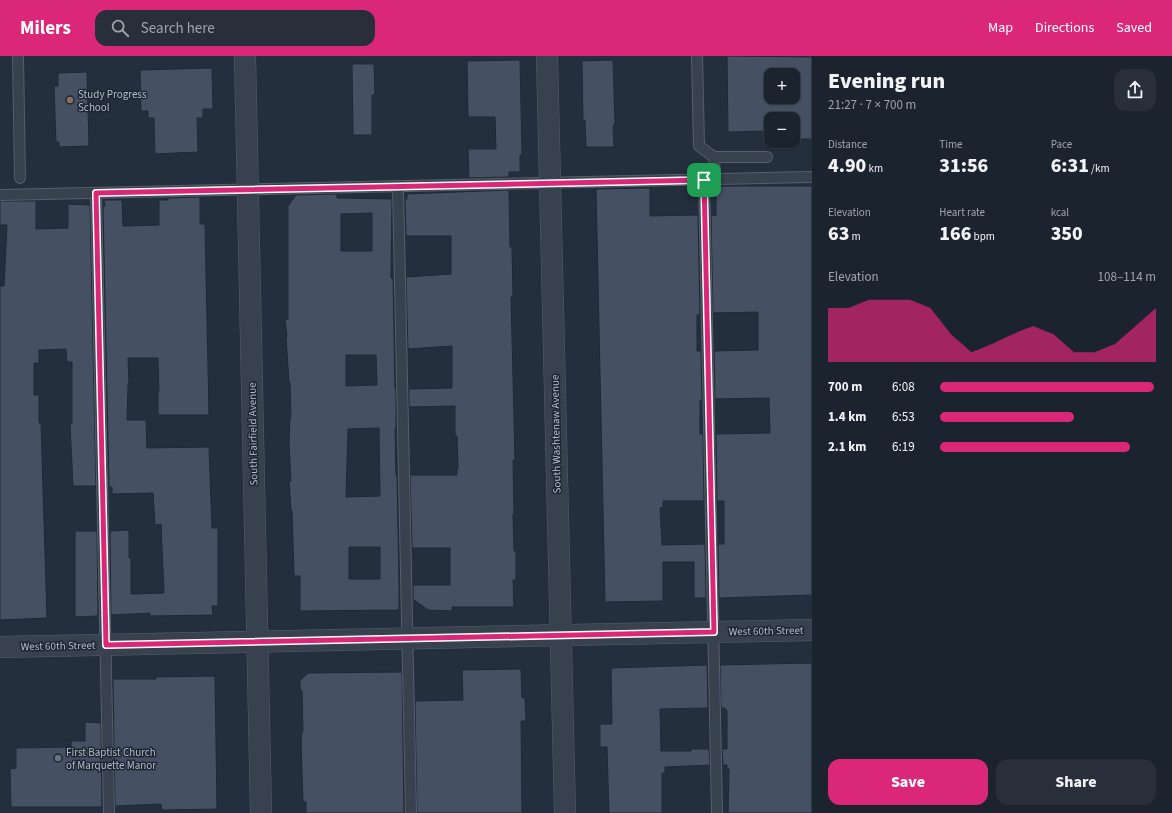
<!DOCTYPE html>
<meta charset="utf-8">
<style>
body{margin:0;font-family:"Source Sans 3",sans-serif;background:#282f3a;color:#f1f3f6;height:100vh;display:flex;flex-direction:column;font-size:15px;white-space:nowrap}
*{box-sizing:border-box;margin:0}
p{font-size:13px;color:#a0a4aa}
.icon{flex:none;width:22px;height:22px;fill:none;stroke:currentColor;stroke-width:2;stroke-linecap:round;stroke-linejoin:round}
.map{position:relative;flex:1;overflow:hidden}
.drawer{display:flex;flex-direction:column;background:#1b232e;width:360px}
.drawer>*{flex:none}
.buttons{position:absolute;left:764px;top:12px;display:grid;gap:8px}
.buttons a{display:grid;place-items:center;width:36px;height:36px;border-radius:8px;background:#1b232e;box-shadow:0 1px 3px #0004,0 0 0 1px #39404a;font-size:20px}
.pin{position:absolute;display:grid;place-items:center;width:34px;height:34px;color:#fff;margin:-17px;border-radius:8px;box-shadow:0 2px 6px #0006}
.round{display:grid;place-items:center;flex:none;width:42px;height:42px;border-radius:12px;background:#282f3a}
.headline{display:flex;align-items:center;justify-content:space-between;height:68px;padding:0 16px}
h1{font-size:22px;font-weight:800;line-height:30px}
.metrics{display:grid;grid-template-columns:repeat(3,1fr);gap:6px;height:68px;padding:4px 16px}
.metrics div{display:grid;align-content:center}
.metrics b{font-size:20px;font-weight:800}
.metrics small{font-size:11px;font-weight:400}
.metrics p{font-size:11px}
.chart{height:112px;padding:8px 16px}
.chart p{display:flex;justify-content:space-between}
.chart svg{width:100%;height:72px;margin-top:4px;fill:#db2777;opacity:.7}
.cta{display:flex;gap:8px;margin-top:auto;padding:8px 16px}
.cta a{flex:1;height:46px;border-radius:12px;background:#db2777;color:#fff;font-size:16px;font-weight:800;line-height:46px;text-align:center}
.cta a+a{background:#282f3a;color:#f1f3f6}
ul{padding:0 16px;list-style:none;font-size:13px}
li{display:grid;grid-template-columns:64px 48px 1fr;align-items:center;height:30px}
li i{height:10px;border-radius:5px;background:#db2777}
header{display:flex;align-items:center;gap:24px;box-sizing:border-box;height:56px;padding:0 20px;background:#db2777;color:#fff}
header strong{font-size:19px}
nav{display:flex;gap:22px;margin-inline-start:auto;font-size:14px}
.search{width:280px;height:36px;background:#282f3a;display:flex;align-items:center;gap:10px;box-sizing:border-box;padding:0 14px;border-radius:12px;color:#a0a4aa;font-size:15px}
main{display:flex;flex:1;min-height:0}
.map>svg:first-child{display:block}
.building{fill:#455162;stroke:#1f2835;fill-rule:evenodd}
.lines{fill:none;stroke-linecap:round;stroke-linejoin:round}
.lane-casing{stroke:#565f6c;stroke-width:12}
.street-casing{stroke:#565f6c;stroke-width:22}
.lane{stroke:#38414e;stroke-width:10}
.street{stroke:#38414e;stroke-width:21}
.route-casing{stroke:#fff;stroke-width:8}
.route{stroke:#db2777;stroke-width:5}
.education-dot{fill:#8d6e63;stroke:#1d2633;stroke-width:1.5}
.worship-dot{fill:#6b7280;stroke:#1d2633;stroke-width:1.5}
.labels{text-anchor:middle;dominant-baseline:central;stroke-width:3;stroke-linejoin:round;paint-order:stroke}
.poi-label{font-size:11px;fill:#b4bcc9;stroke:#1d2633;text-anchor:start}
.street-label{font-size:11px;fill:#b4bcc9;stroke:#1d2633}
</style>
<header>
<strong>Milers</strong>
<div class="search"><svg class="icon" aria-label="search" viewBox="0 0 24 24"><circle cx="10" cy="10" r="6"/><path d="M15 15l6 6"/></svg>Search here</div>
<nav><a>Map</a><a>Directions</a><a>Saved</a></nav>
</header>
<main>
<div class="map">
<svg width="812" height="757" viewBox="0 0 812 757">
<rect width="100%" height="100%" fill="#242f3e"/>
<g class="building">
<path d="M727,0L812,1V83H793V63H771V75L728,76ZM771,19H793V41H771Z"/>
<polygon points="520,4 522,99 520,99 520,116 509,116 509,121 469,122 468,93 496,93 495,61 468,61 467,5"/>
<polygon points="613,4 615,67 613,71 614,91 586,91 585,64 583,64 582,5"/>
<polygon points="352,8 374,8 375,39 372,39 372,79 353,79"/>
<polygon points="212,12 213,53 203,53 203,62 197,62 198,96 155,98 154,62 148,62 148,55 141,55 140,14"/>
<polygon points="87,16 89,90 59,91 59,86 56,86 54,30 58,30 58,17"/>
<polygon points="716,130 812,130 812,539 719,542 718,488 724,488 724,445 717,445 716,378 770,377 769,342 715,343 714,295 758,294 758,256 713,257 711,159 716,160"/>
<polygon points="650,132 650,160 698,159 700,258 697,259 697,295 701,295 702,344 700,344 700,378 703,378 704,445 663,445 663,451 660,452 662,489 705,488 706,542 694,542 694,506 663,506 663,545 605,546 596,133"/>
<polygon points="509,134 510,191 512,191 513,241 511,241 515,404 513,404 514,458 513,458 514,495 516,495 516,524 513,524 514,551 452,551 452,555 428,554 413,543 413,529 450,529 450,492 412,492 410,419 457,419 457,413 458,413 457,380 455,380 455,350 409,351 409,333 452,332 452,290 408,293 406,221 451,218 451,180 406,180 405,143 407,143 407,138"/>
<path d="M337,138V142L392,143L391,222H393L395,333H396V372H395L396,419H397L399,529L400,532L399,531V554L300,555V520H294L292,455L291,454L289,425H291L289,388L290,361H291L290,327H289L286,281H287L285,263H288V150L296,139ZM372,157V195H341V158ZM346,299H376L377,329L346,330ZM379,372L380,440L346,441L348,373ZM349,491H380V523H349Z"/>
<polygon points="200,141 200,168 205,168 209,359 158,359 158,335 159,335 158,302 128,302 129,327 128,328 127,364 146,364 147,392 209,391 212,472 218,472 218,550 212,550 213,559 150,560 150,557 111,559 110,475 129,474 129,502 131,502 131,538 164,537 161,468 155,469 153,437 112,438 112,431 109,431 103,150 105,150 104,144 122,144 123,170 159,169 159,144 168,144 168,142"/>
<polygon points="0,145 36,145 36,173 68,172 68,148 90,149 96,430 73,430 70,367 72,367 72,306 67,306 66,293 39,294 39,307 34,307 34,339 39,339 39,367 41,367 47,562 0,564 0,230 4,230 7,169 0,169"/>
<polygon points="75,475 97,475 98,559 96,560 75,561"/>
<polygon points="812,607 812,757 728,757 729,713 727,713 727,709 723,709 722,693 727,693 727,654 725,654 725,652 721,652 720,609"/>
<polygon points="707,609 708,652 660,653 661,695 691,695 691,693 709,693 710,709 665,711 665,717 662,717 662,757 609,757 607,691 600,691 600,668 612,668 611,612"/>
<polygon points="521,613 522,642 525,642 526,665 521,665 522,757 417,757 415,645 463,644 462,614"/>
<polygon points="402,616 404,757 306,757 306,746 303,746 301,686 302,675 303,675 302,635 300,633 300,625 308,617"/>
<polygon points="215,620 217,753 162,754 161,748 115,750 113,623 156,623 156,621"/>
<polygon points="85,666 101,667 102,751 11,751 10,713 16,712 16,692 71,691 71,685 85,685"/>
</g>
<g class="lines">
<g class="lane-casing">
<g id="lane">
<polyline points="18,0 20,122"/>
<polyline points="697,0 699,90 714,101 767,101"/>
<polyline points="714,101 715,123"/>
<polyline points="704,124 717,757"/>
<polyline points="398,130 411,757"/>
<polyline points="96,137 109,757"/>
<polyline points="0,139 812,121"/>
</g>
</g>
<g class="street-casing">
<g id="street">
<polyline points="245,0 261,757"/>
<polyline points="547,0 565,757"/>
<polyline points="0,591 812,574"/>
</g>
</g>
<use href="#lane" class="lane"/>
<use href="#street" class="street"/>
</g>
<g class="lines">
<g class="route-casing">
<polygon id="route" points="704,124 714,576 106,589 96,137"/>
</g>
<use href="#route" class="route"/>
</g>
<circle class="education-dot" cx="70" cy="44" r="4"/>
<circle class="worship-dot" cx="58" cy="702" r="4"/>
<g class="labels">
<g class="poi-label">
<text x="78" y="38">Study Progress<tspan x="78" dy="13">School</tspan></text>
<text x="66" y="696">First Baptist Church<tspan x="66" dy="13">of Marquette Manor</tspan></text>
</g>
<g class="street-label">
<text transform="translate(253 378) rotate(-91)">South Fairfield Avenue</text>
<text transform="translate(556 378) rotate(-91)">South Washtenaw Avenue</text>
<text transform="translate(766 575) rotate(-1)">West 60th Street</text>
<text transform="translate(58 590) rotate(-1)">West 60th Street</text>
</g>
</g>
</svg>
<div class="buttons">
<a>+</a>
<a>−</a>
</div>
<div class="pin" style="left:704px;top:124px;background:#1e9e55"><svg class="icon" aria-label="arrive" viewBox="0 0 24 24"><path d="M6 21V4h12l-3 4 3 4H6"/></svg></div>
</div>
<section class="drawer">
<div class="headline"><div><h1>Evening run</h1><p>21:27 · 7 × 700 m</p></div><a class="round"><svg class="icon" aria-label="share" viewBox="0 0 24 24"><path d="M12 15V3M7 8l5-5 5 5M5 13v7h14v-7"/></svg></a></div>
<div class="metrics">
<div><p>Distance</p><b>4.90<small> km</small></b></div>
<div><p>Time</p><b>31:56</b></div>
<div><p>Pace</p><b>6:31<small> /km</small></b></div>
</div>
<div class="metrics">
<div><p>Elevation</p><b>63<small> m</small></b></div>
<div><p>Heart rate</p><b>166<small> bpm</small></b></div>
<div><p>kcal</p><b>350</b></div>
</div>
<div class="chart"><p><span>Elevation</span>108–114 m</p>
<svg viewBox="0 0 160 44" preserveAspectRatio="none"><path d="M0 44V11L10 11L20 6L30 6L40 6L50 11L60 27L70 38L80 33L90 27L100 22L110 27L120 38L130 38L140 33L150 22L160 11V44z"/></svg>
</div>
<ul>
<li><b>700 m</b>6:08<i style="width:99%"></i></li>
<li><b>1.4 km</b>6:53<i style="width:62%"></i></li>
<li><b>2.1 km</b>6:19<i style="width:88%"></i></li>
</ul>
<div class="cta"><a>Save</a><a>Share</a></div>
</section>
</main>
